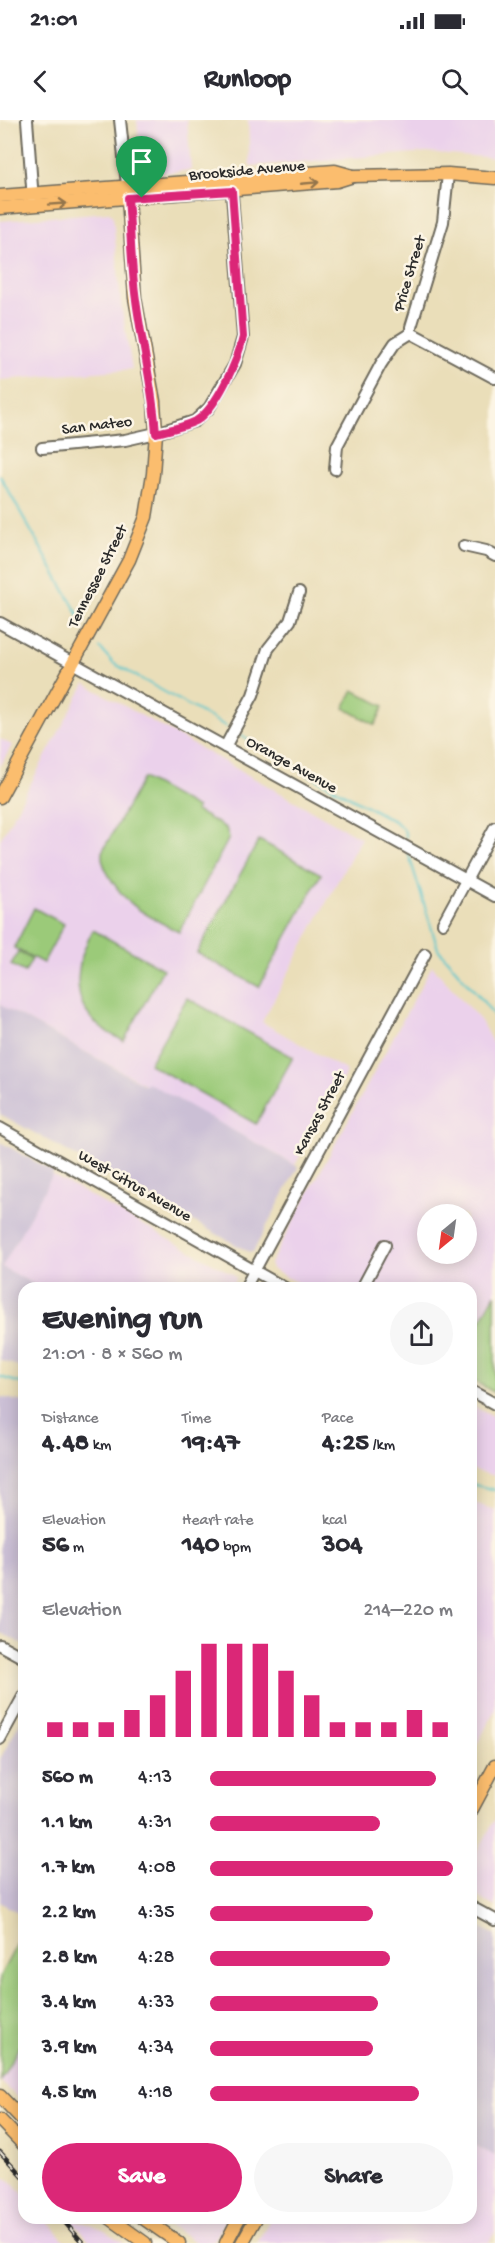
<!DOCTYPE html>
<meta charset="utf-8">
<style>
body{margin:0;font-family:"Gochi Hand",sans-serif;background:#f7f7f7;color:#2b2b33;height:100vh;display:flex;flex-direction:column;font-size:22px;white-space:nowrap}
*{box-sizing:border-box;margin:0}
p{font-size:20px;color:#7c7c81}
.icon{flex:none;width:33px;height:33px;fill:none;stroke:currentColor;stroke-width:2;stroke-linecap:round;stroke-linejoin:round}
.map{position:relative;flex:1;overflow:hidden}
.drawer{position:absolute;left:18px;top:1162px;width:459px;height:942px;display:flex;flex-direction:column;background:#fff;border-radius:18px;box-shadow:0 3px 15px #0003}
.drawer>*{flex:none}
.needle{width:39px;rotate:209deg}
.buttons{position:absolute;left:417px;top:1084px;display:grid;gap:12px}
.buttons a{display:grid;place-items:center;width:60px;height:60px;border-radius:50%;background:#fff;box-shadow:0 3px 15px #0003;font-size:30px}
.pin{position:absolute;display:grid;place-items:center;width:51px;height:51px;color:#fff;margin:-62px -26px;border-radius:50% 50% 50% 0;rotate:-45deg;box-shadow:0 0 6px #0007}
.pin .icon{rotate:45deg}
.round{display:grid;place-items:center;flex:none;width:63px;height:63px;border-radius:32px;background:#f7f7f7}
.headline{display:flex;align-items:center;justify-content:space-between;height:102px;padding:0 24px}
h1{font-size:33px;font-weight:700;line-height:45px}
.stats{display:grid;grid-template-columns:repeat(3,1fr);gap:9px;height:102px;padding:6px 24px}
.stats div{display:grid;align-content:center}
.stats b{font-size:26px;font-weight:700}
.stats small{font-size:16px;font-weight:400}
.stats p{font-size:16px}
.chart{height:168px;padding:12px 24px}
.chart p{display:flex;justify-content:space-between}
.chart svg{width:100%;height:108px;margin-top:6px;stroke:#db2777;stroke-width:6}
.primary-button{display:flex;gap:12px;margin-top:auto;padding:12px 24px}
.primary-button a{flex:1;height:69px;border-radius:36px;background:#db2777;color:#fff;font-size:24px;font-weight:700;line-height:69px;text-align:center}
.primary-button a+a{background:#f7f7f7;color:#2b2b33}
ul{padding:0 24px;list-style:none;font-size:20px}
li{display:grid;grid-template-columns:96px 72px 1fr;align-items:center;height:45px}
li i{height:15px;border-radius:8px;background:#db2777}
.status{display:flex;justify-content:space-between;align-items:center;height:42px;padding:0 30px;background:#fff;direction:ltr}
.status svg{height:16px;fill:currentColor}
header{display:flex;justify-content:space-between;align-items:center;height:78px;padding:0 24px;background:#fff;font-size:27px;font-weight:700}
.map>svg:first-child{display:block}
.built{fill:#ebd1eb;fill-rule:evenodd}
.industrial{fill:#cbbfd5}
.green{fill:#9bca79;stroke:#637a52;stroke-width:1.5}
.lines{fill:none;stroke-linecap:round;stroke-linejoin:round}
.stream{stroke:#58c6cd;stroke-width:2}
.minor-casing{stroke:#6e6a5d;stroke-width:14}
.major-casing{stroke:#6e6a5d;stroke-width:15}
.minor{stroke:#fff;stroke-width:10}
.major{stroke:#fbbd6e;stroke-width:12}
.rail-casing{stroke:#2b2b2b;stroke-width:4.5}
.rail{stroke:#fcf5e5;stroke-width:2;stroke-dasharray:7;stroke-linecap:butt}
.oneway{stroke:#93744c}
.route-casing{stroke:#fff;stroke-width:12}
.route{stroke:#db2777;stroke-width:8}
.labels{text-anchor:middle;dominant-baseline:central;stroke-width:5;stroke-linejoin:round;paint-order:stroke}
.street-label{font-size:16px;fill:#2b2b2b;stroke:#fcf5e5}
</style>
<div class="status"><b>21:01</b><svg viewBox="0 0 49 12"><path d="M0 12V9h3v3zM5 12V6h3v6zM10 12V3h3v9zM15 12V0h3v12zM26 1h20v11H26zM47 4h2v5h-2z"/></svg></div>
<header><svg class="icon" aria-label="back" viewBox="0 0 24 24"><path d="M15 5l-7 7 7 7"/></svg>Runloop<svg class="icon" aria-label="search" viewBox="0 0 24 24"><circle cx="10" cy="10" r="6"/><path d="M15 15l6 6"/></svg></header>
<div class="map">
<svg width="495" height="2123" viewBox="0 0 495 2123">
<rect width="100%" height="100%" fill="#fcf5e5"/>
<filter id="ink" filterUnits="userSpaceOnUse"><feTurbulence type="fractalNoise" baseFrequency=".0167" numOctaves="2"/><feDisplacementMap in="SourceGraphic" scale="12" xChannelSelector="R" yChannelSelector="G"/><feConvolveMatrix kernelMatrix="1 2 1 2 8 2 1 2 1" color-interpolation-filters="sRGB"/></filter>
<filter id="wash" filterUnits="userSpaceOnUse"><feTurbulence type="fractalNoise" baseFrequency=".008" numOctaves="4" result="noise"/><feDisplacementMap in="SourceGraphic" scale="24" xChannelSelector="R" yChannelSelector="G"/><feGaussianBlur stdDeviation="1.35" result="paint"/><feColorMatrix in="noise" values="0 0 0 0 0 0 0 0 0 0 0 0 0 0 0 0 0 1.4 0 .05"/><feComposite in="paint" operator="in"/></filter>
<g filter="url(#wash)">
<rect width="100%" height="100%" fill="#eadeb9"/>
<g class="built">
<polygon points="137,0 187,0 191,50 142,55"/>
<polygon points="248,0 495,0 495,38 427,32 250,46"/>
<polygon points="109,92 113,95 121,184 132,249 0,260 0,101"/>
<polygon points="85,564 361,718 262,902 347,951 295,1045 147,963 146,965 0,885 0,720"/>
<polygon points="0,619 12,625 0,647"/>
<path d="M432,846L481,901L495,928V1174L471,1218V1168H307L273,1150L270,1144ZM428,1095H466V1134H428Z"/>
<polygon points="52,1055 234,1155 236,1159 231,1168 41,1168 2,1147"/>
<polygon points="471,1285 495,1298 495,1356 471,1349"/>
<polygon points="471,1382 495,1390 495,1590 471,1636"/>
<polygon points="495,1699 495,1787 471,1773 471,1744"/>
<polygon points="24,1918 24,1983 0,1961"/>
<polygon points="471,2023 495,2036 495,2112 489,2123 257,2123 270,2099 471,2098"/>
<polygon points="0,2055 12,2062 24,2075 24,2098 45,2099 67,2123 0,2123"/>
<polygon points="70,2099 75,2099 103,2110 124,2123 92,2123"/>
<polygon points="160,2099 159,2099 226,2099 215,2119 210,2123 197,2123"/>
</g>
<g class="industrial">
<polygon points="0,885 145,965 147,962 298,1047 253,1132 249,1132 0,994"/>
<polygon points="0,1022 54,1052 2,1147 41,1168 24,1168 24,1248 0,1240"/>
<polygon points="0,1277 24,1282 24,1525 0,1512"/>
<polygon points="24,1595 24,1796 0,1782 0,1639"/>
<polygon points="471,1802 495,1815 495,2036 471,2023"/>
</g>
<g class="green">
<polygon points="353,570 384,586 375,605 344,588"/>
<path d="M143,658L197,688L196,691L226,708L229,718L179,812C148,796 126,787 108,754C104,747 101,740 102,732Z"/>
<polygon points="259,720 321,754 259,867 197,833"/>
<polygon points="34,788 64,804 43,843 14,828"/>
<path d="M93,810L163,849L124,921C116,917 107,913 100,907C68,881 76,841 93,810Z"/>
<polygon points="18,832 32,839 25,852 11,845"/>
<polygon points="187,878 293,937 256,1004 149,944"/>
<polygon points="495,1174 495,1273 471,1259 471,1218"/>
<polygon points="24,1811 24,1918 0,1961 0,1856"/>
</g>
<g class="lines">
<g class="stream">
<polyline points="0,356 82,501"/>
<polyline points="100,528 113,543 227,607"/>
<polyline points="242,616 264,630 396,702 404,710 406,717"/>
<polyline points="408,732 438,829 483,881 495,897"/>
<polyline points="0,1257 24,1264"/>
<polyline points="471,1364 495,1370"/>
</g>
</g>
</g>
<g filter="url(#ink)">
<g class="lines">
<g class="minor-casing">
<g id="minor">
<polyline points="27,0 33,80"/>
<polyline points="120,0 128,74"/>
<polyline points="411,213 411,207 443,102 448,54"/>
<polyline points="411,213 495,258"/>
<polyline points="42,328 125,320 156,313 195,301 209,288 235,244 243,217 231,62"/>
<polyline points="335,349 337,326 381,244 395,223 411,213"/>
<polyline points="464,426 486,431 495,436"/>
<polyline points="0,503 495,776"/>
<polyline points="225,627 253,575 268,529 290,501 299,473"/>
<polyline points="443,803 495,707"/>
<polyline points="0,1008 285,1168"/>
<polyline points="245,1168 425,834"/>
<polyline points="362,1168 385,1125"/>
<polyline points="471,1271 495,1284"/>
<polyline points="0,1525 24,1538"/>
<polyline points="0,1619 24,1575"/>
<polyline points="471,1787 495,1800"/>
</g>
</g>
<g class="major-casing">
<g id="major">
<polyline points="0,76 335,51 353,56 448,54 495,58"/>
<polyline points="0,88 337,61 353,56"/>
<polyline points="0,677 129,440 146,397 153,354 156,313 154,281 135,178 128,78"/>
<polyline points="471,1691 495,1646"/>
<polyline points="0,1976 24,2001"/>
<polyline points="0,2000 24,2025"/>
<polyline points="110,2098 145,2123"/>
<polyline points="143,2098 179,2123"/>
<polyline points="226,2123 239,2098"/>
<polyline points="242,2123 256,2098"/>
</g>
</g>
<use href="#minor" class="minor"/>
<use href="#major" class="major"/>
<g class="rail-casing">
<g id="rail">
<polyline points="0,2032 24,2058"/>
<polyline points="61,2098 83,2123"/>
</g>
</g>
<use href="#rail" class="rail"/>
</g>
<defs><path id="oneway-shaft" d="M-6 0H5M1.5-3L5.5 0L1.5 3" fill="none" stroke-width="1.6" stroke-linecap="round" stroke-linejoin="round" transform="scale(1.5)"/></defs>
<g class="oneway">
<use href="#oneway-shaft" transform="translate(310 63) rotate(-5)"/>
<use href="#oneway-shaft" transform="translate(58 84) rotate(-4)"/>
</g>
</g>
<g class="lines" filter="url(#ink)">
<g class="route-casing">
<path id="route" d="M232,71L243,217C238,240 216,289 196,301C184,307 169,310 156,313C153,268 142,225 136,180C131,147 131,112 128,78Z"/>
</g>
<use href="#route" class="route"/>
</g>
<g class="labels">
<g class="street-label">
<text transform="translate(247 52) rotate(-5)">Brookside Avenue</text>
<text transform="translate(411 154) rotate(-73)">Price Street</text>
<text transform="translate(97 307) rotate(-7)">San Mateo</text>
<text transform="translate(99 457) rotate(-63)">Tennessee Street</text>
<text transform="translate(291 646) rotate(29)">Orange Avenue</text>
<text transform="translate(321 994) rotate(-62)">Kansas Street</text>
<text transform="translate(134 1067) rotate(30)">West Citrus Avenue</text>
</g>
</g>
</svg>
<div class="buttons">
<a><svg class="needle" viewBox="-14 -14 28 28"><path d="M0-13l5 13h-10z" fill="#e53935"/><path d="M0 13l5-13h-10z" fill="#7c7c81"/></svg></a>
</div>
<div class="pin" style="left:142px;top:78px;background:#1e9e55"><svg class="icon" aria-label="arrive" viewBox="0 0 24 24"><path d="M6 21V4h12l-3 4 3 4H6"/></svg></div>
<section class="drawer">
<div class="headline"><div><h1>Evening run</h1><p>21:01 · 8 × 560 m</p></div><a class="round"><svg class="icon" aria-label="share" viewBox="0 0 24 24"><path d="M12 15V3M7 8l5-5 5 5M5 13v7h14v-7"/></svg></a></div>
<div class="stats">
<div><p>Distance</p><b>4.48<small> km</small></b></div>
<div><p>Time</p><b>19:47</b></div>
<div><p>Pace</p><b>4:25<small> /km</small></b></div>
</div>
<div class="stats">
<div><p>Elevation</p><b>56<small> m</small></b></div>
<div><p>Heart rate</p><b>140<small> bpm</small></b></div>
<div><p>kcal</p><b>304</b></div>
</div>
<div class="chart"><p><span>Elevation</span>214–220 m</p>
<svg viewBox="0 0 160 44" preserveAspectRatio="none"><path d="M5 44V38M15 44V38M25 44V38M35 44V33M45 44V27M55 44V17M65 44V6M75 44V6M85 44V6M95 44V17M105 44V27M115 44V38M125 44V38M135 44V38M145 44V33M155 44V38"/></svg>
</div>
<ul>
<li><b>560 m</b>4:13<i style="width:93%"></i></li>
<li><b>1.1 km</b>4:31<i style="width:70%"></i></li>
<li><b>1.7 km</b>4:08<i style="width:100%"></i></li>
<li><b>2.2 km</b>4:35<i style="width:67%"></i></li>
<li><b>2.8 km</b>4:28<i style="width:74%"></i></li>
<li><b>3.4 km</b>4:33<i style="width:69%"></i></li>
<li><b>3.9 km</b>4:34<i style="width:67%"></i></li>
<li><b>4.5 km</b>4:18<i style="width:86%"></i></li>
</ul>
<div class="primary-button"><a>Save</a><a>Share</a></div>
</section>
</div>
